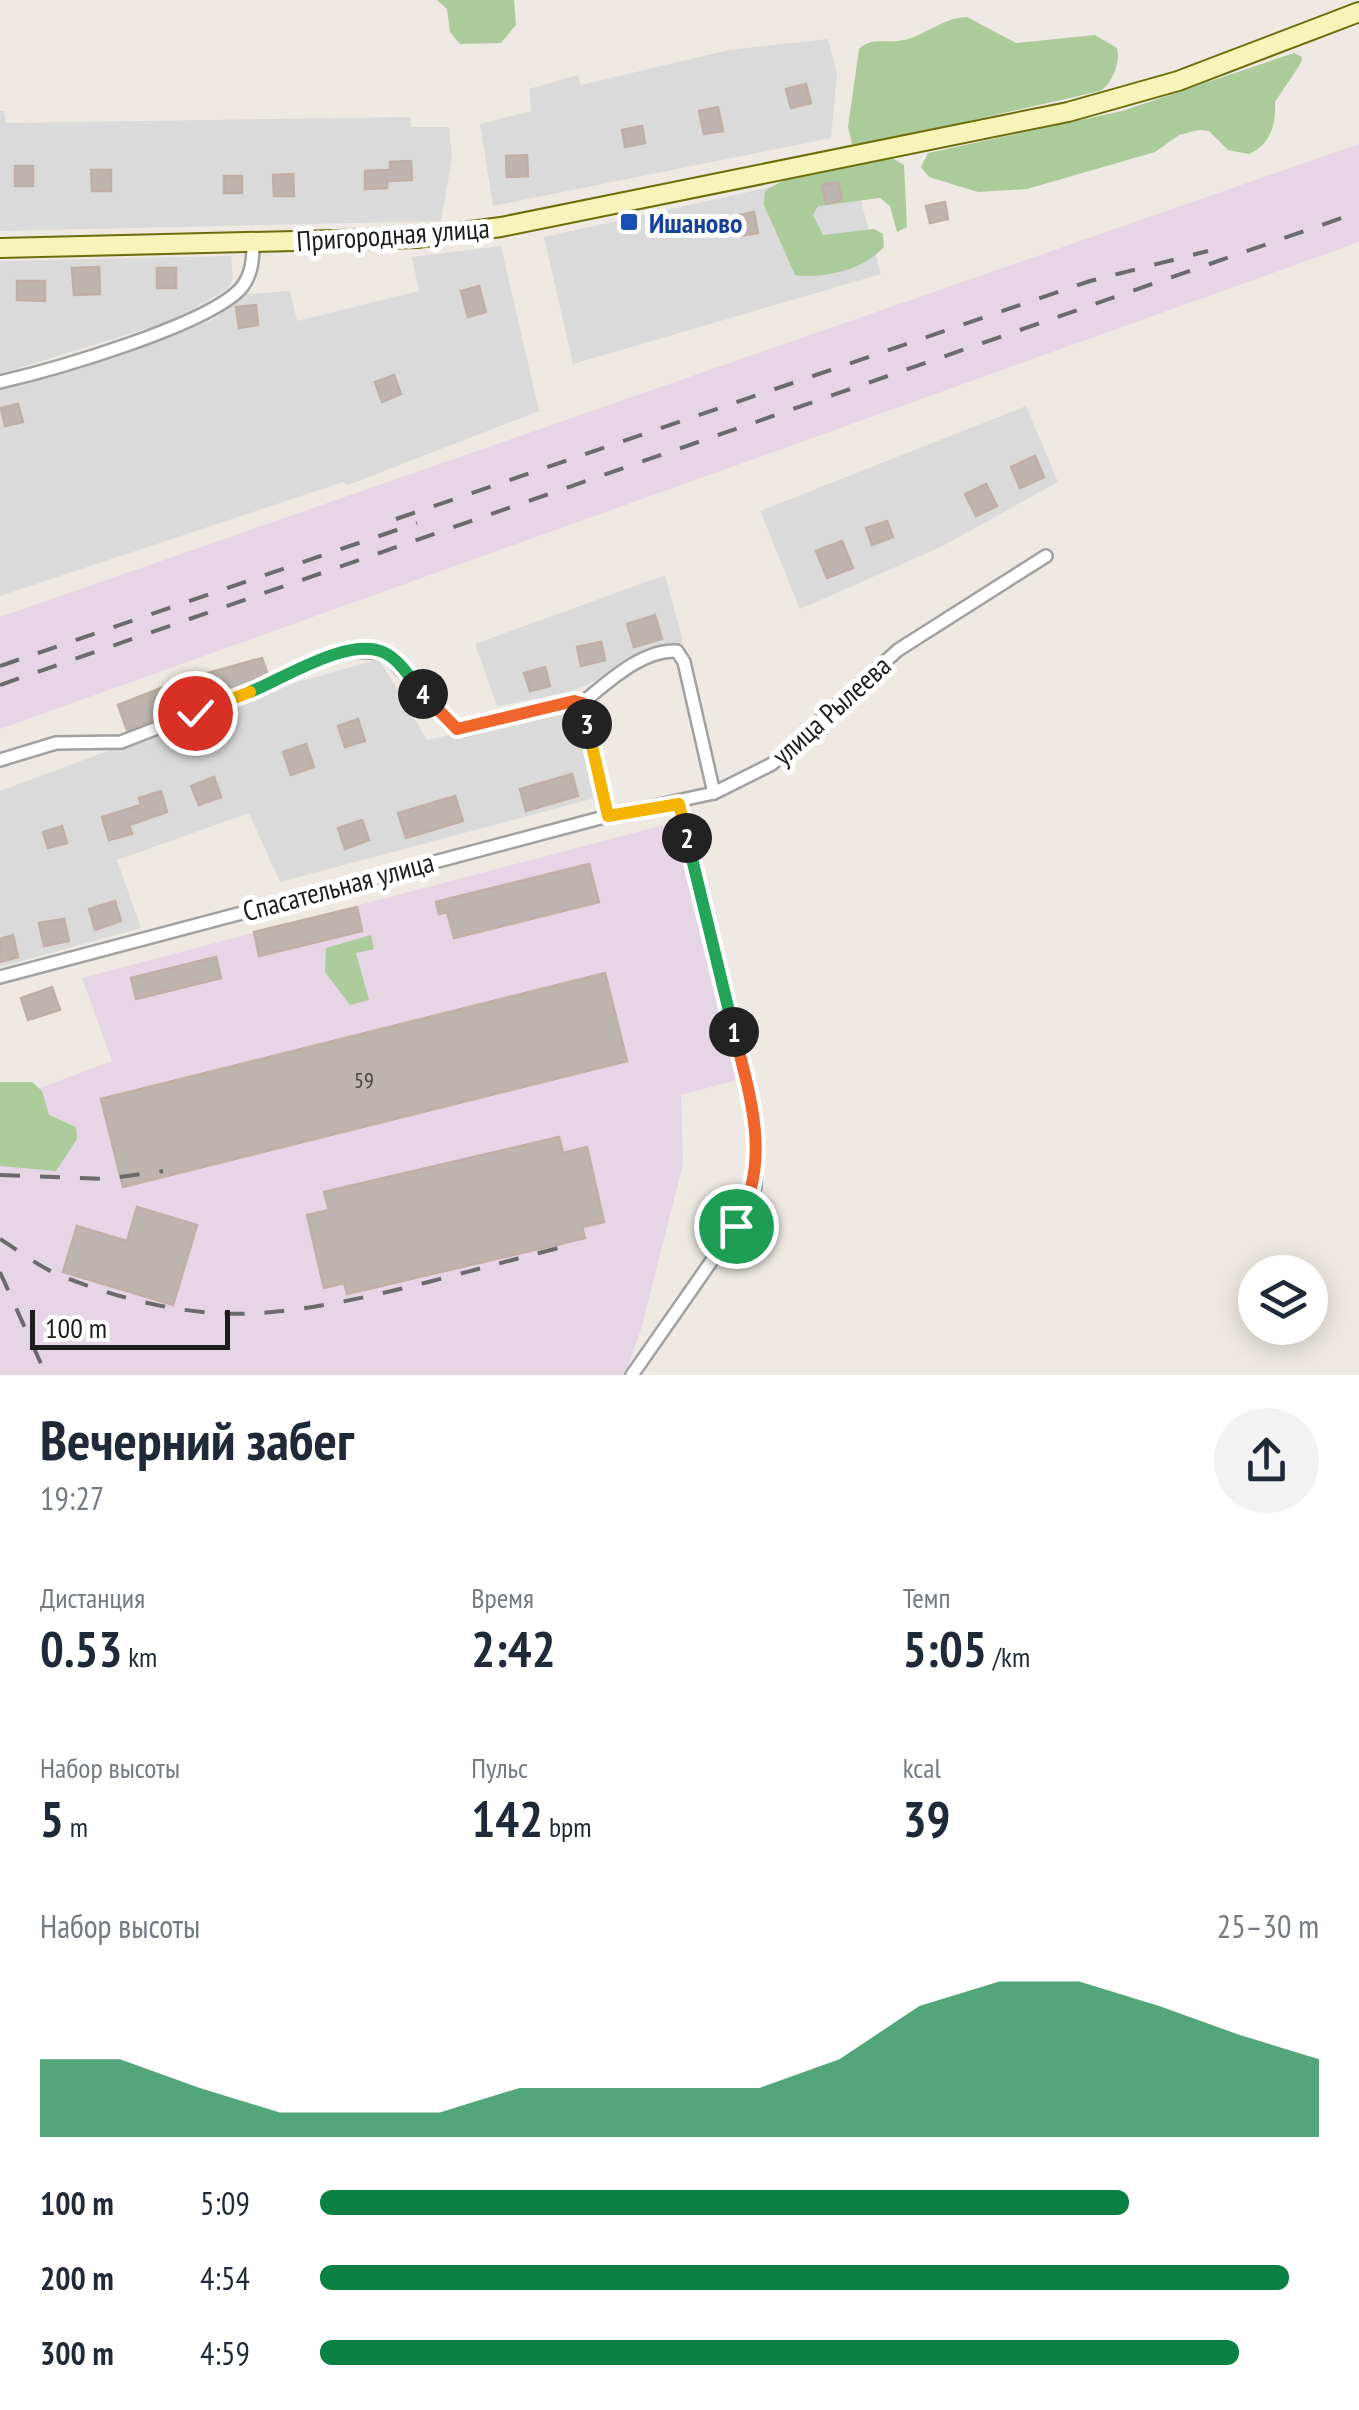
<!DOCTYPE html>
<html lang="ru">
<meta charset="utf-8">
<style>
body{margin:0;font-family:"PT Sans Narrow",sans-serif;background:#f2f2f3;color:#1f2937;height:100vh;display:flex;flex-direction:column;font-size:38px;white-space:nowrap}
*{box-sizing:border-box;margin:0}
p{font-size:32px;color:#747a83}
.icon{flex:none;width:55px;height:55px;fill:none;stroke:currentColor;stroke-width:2;stroke-linecap:round;stroke-linejoin:round}
.map{position:relative;height:1375px;overflow:hidden}
.sheet{display:flex;flex-direction:column;background:#fff;flex:1}
.sheet>*{flex:none}
.controls{position:absolute;left:1238px;top:1255px;display:grid;gap:20px}
.controls a{display:grid;place-items:center;width:90px;height:90px;border-radius:50%;background:#fff;box-shadow:0 5px 25px #0003;font-size:50px}
.scale{position:absolute;left:30px;bottom:25px;width:200px;box-sizing:border-box;padding-left:10px;border:5px solid #1d1d1d;border-top:0;font-size:28px;line-height:35px;white-space:nowrap;color:#1d1d1d;-webkit-text-stroke:8px #fff;paint-order:stroke}
.pin{position:absolute;display:grid;place-items:center;width:85px;height:85px;color:#fff;margin:-42px;border:5px solid #fff;border-radius:50%;box-shadow:0 2px 10px #0007}
.km{position:absolute;width:50px;height:50px;margin:-25px;border-radius:50%;background:#222;color:#fff;font-size:28px;line-height:50px;text-align:center}
.round{display:grid;place-items:center;flex:none;width:105px;height:105px;border-radius:52px;background:#f2f2f3}
.overview{display:flex;align-items:center;justify-content:space-between;height:170px;padding:0 40px}
h1{font-size:55px;font-weight:800;line-height:75px}
.metrics{display:grid;grid-template-columns:repeat(3,1fr);gap:15px;height:170px;padding:10px 40px}
.metrics div{display:grid;align-content:center}
.metrics b{font-size:50px;font-weight:800}
.metrics small{font-size:28px;font-weight:400}
.metrics p{font-size:28px}
.chart{height:280px;padding:20px 40px}
.chart p{display:flex;justify-content:space-between}
.chart svg{width:100%;height:180px;margin-top:10px;fill:#0b8043;opacity:.7}
ul{padding:0 40px;list-style:none;font-size:32px}
li{display:grid;grid-template-columns:160px 120px 1fr;align-items:center;height:75px}
li i{height:25px;border-radius:12px;background:#0b8043}
.map>svg:first-child{display:block}
.residential{fill:#dbdada}
.industrial{fill:#e6d5e5}
.forest{fill:#accb9a}
.building{fill:#beb5b0;stroke:#bfafa6;stroke-width:2.5}
.lines{fill:none;stroke-linecap:round;stroke-linejoin:round}
.street-casing{stroke:#a1a1a1;stroke-width:16}
.secondary-casing{stroke:#6b6e0a;stroke-width:22}
.street{stroke:#fff;stroke-width:11}
.secondary{stroke:#f6f4b9;stroke-width:18}
.rail{stroke:#6b6b6b;stroke-width:4;stroke-dasharray:20 20;stroke-linecap:butt}
.split-1-casing{stroke:#fff;stroke-width:20}
.split-2-casing{stroke:#fff;stroke-width:20}
.split-3-casing{stroke:#fff;stroke-width:20}
.split-4-casing{stroke:#fff;stroke-width:20}
.split-5-casing{stroke:#fff;stroke-width:20}
.split-6-casing{stroke:#fff;stroke-width:20}
.split-1{stroke:#f0652b;stroke-width:12}
.split-2{stroke:#22a559;stroke-width:12}
.split-3{stroke:#f5b400;stroke-width:12}
.split-4{stroke:#f0652b;stroke-width:12}
.split-5{stroke:#22a559;stroke-width:12}
.split-6{stroke:#f5b400;stroke-width:12}
.transit-dot{fill:#1a4fb4;stroke:#fff;stroke-width:4}
.labels{text-anchor:middle;dominant-baseline:central;stroke-width:10;stroke-linejoin:round;paint-order:stroke}
.number-label{font-size:22px;fill:#454342}
.transit-label{font-size:28px;font-weight:bold;fill:#164399;stroke:#fff;text-anchor:start}
.street-label{font-size:28px;fill:#1d1d1d;stroke:#fff}
</style>
<div class="map">
<svg width="1359" height="1375" viewBox="0 0 1359 1375">
<rect width="100%" height="100%" fill="#eee9e3"/>
<g class="residential">
<polygon points="828,39 837,74 831,138 493,206 480,124 531,111 529,89 578,75 581,85 729,50"/>
<polygon points="0,111 4,111 6,123 410,117 411,127 449,127 452,158 441,221 0,231"/>
<polygon points="852,169 881,274 573,364 544,237"/>
<polygon points="501,246 539,411 348,485 343,482 0,596 0,387 182,333 214,319 247,294 290,291 297,321 419,291 412,257"/>
<polygon points="231,256 233,279 227,289 174,320 0,374 0,261"/>
<polygon points="1026,406 1058,482 941,547 800,609 760,511"/>
<polygon points="665,575 683,641 571,692 497,706 475,644"/>
<polygon points="379,659 427,740 569,708 577,712 599,797 280,882 249,813 117,860 141,928 0,967 0,791 277,688"/>
</g>
<g class="industrial">
<polygon points="1359,144 1359,242 0,729 0,617"/>
<polygon points="676,822 705,928 737,1080 681,1095 683,1164 642,1326 625,1375 0,1375 0,1103 112,1061 82,978"/>
</g>
<g class="forest">
<polygon points="437,0 514,0 516,25 501,43 460,44 450,32 447,9"/>
<path d="M967,17L1016,43L1095,35L1117,48C1121,62 1112,84 1100,91L874,143L852,144L848,127L859,49C871,37 883,43 898,41C924,38 940,18 967,17Z"/>
<path d="M1294,53L1302,57L1301,63L1275,102C1276,125 1271,144 1249,154L1228,150L1209,131L1199,130L1179,135L1155,152L1027,189L978,192L929,177L921,167L928,153L1122,111Z"/>
<path d="M892,158L904,165L907,227L897,232L890,206L880,198L818,206L813,215L823,235L874,229L883,234L884,247C863,270 824,279 795,275L764,205L765,191L787,178Z"/>
<polygon points="371,935 374,949 356,953 369,1000 350,1005 325,972 326,948"/>
<polygon points="0,1082 32,1082 42,1091 49,1115 76,1127 77,1139 56,1171 0,1166"/>
</g>
<g class="building">
<polygon points="806,84 811,103 791,108 786,89"/>
<polygon points="718,107 723,131 704,134 699,111"/>
<polygon points="642,126 645,143 625,147 622,130"/>
<polygon points="527,155 528,176 507,177 506,156"/>
<polygon points="411,161 412,180 387,181 387,188 365,189 365,171 390,170 390,162"/>
<rect x="15" y="166" width="18" height="20"/>
<polygon points="91,170 111,170 111,191 92,191"/>
<polygon points="293,174 294,196 274,196 273,175"/>
<rect x="224" y="176" width="18" height="17"/>
<polygon points="838,182 842,200 826,204 822,185"/>
<polygon points="945,202 948,219 930,223 926,206"/>
<polygon points="754,212 758,233 740,236 735,216"/>
<polygon points="99,267 100,294 74,295 72,268"/>
<rect x="157" y="268" width="19" height="20"/>
<polygon points="17,281 45,281 45,301 17,300"/>
<polygon points="479,286 486,312 468,317 461,291"/>
<polygon points="256,305 258,325 239,328 236,307"/>
<polygon points="394,375 401,394 382,402 375,382"/>
<polygon points="18,404 23,422 5,426 1,408"/>
<polygon points="1035,456 1044,477 1020,488 1011,467"/>
<polygon points="986,484 997,506 976,516 965,494"/>
<polygon points="887,521 893,537 872,545 866,528"/>
<polygon points="842,541 853,568 827,578 816,551"/>
<polygon points="655,615 662,639 634,647 627,624"/>
<polygon points="601,642 605,660 581,666 577,647"/>
<polygon points="262,658 268,675 195,703 186,679"/>
<polygon points="545,667 550,686 530,691 524,673"/>
<polygon points="164,687 173,712 127,730 118,705"/>
<polygon points="358,719 365,741 345,747 338,726"/>
<polygon points="306,744 314,767 291,775 283,752"/>
<polygon points="572,774 578,796 526,811 520,789"/>
<polygon points="214,777 221,797 199,805 191,786"/>
<polygon points="161,791 167,812 129,825 132,834 109,840 102,817 141,805 139,798"/>
<polygon points="455,796 463,821 406,838 398,813"/>
<polygon points="362,820 369,840 345,849 338,828"/>
<polygon points="62,826 67,843 48,848 43,832"/>
<polygon points="589,864 599,902 454,938 447,912 439,914 436,902"/>
<polygon points="115,901 121,921 95,930 89,909"/>
<polygon points="357,907 362,931 259,956 254,932"/>
<polygon points="64,919 69,941 44,946 39,923"/>
<polygon points="13,935 18,957 0,962 0,939"/>
<polygon points="216,957 221,978 136,999 131,978"/>
<polygon points="605,973 627,1061 123,1187 101,1099"/>
<polygon points="52,987 60,1010 28,1020 21,998"/>
<polygon points="559,1137 563,1153 587,1147 604,1222 582,1227 585,1238 347,1294 344,1283 324,1288 307,1215 329,1210 324,1192"/>
<polygon points="137,1207 197,1225 173,1305 63,1272 77,1226 127,1241"/>
</g>
<g class="lines">
<g class="street-casing">
<g id="street">
<path d="M0,382C52,370 210,325 242,287C252,274 253,259 253,243"/>
<polyline points="582,703 608,816"/>
<path d="M0,760L56,743L121,742L269,685L318,660L353,651L386,653L451,726L463,730L569,702L582,703C607,683 642,649 677,651L684,662L714,793L772,764L898,650L1046,556"/>
<polyline points="0,977 608,816 714,793"/>
<polyline points="632,1375 736,1226 755,1187 756,1126 679,804"/>
</g>
</g>
<g class="secondary-casing">
<polyline id="secondary" points="0,248 417,238 501,227 1068,112 1178,81 1359,12"/>
</g>
<use href="#street" class="street"/>
<use href="#secondary" class="secondary"/>
<g class="rail">
<polyline points="396,519 1090,281 1208,251"/>
<polyline points="0,666 417,523"/>
<polyline points="0,685 1359,212"/>
<polyline points="0,1175 105,1179 163,1171"/>
<path d="M0,1239C19,1251 38,1266 59,1275C121,1300 194,1318 261,1313C359,1306 478,1267 575,1244"/>
<polyline points="0,1272 46,1375"/>
</g>
</g>
<g class="lines">
<g class="split-1-casing">
<path id="split-1" d="M734,1032C751,1099 772,1162 736,1226"/>
</g>
<g class="split-2-casing">
<polyline id="split-2" points="687,838 734,1032"/>
</g>
<g class="split-3-casing">
<polyline id="split-3" points="587,724 608,816 679,804 687,838"/>
</g>
<g class="split-4-casing">
<polyline id="split-4" points="423,694 457,729 574,701 582,703 587,724"/>
</g>
<g class="split-5-casing">
<path id="split-5" d="M250,692C283,679 350,635 385,653C401,661 412,681 423,694"/>
</g>
<g class="split-6-casing">
<polyline id="split-6" points="195,713 250,692"/>
</g>
<use href="#split-1" class="split-1"/>
<use href="#split-2" class="split-2"/>
<use href="#split-3" class="split-3"/>
<use href="#split-4" class="split-4"/>
<use href="#split-5" class="split-5"/>
<use href="#split-6" class="split-6"/>
</g>
<rect class="transit-dot" x="619" y="212" width="20" height="20" rx="5"/>
<g class="labels">
<g class="number-label">
<text x="364" y="1080">59</text>
</g>
<g class="transit-label">
<text x="649" y="222">Ишаново</text>
</g>
<g class="street-label">
<text transform="translate(393 234) rotate(-4)">Пригородная улица</text>
<text transform="translate(831 710) rotate(-42)">улица Рылеева</text>
<text transform="translate(338 886) rotate(-15)">Спасательная улица</text>
</g>
</g>
</svg>
<div class="controls">
<a><svg class="icon" aria-label="layers" viewBox="0 0 24 24"><path d="M12 4l9 5-9 5-9-5zM3 14l9 5 9-5"/></svg></a>
</div>
<div class="scale">100 m</div>
<div class="pin" style="left:736px;top:1226px;background:#1e9e55"><svg class="icon" aria-label="arrive" viewBox="0 0 24 24"><path d="M6 21V4h12l-3 4 3 4H6"/></svg></div>
<div class="pin" style="left:195px;top:713px;background:#d93025"><svg class="icon" aria-label="check" viewBox="0 0 24 24"><path d="M5 12l5 5 9-10"/></svg></div>
<b class="km" style="left:734px;top:1032px">1</b>
<b class="km" style="left:687px;top:838px">2</b>
<b class="km" style="left:587px;top:724px">3</b>
<b class="km" style="left:423px;top:694px">4</b>
</div>
<section class="sheet">
<div class="overview"><div><h1>Вечерний забег</h1><p>19:27</p></div><a class="round"><svg class="icon" aria-label="share" viewBox="0 0 24 24"><path d="M12 15V3M7 8l5-5 5 5M5 13v7h14v-7"/></svg></a></div>
<div class="metrics">
<div><p>Дистанция</p><b>0.53<small> km</small></b></div>
<div><p>Время</p><b>2:42</b></div>
<div><p>Темп</p><b>5:05<small> /km</small></b></div>
</div>
<div class="metrics">
<div><p>Набор высоты</p><b>5<small> m</small></b></div>
<div><p>Пульс</p><b>142<small> bpm</small></b></div>
<div><p>kcal</p><b>39</b></div>
</div>
<div class="chart"><p><span>Набор высоты</span>25–30 m</p>
<svg viewBox="0 0 160 44" preserveAspectRatio="none"><path d="M0 44V25L10 25L20 32L30 38L40 38L50 38L60 32L70 32L80 32L90 32L100 25L110 12L120 6L130 6L140 12L150 19L160 25V44z"/></svg>
</div>
<ul>
<li><b>100 m</b>5:09<i style="width:81%"></i></li>
<li><b>200 m</b>4:54<i style="width:97%"></i></li>
<li><b>300 m</b>4:59<i style="width:92%"></i></li>
</ul>
</section>
